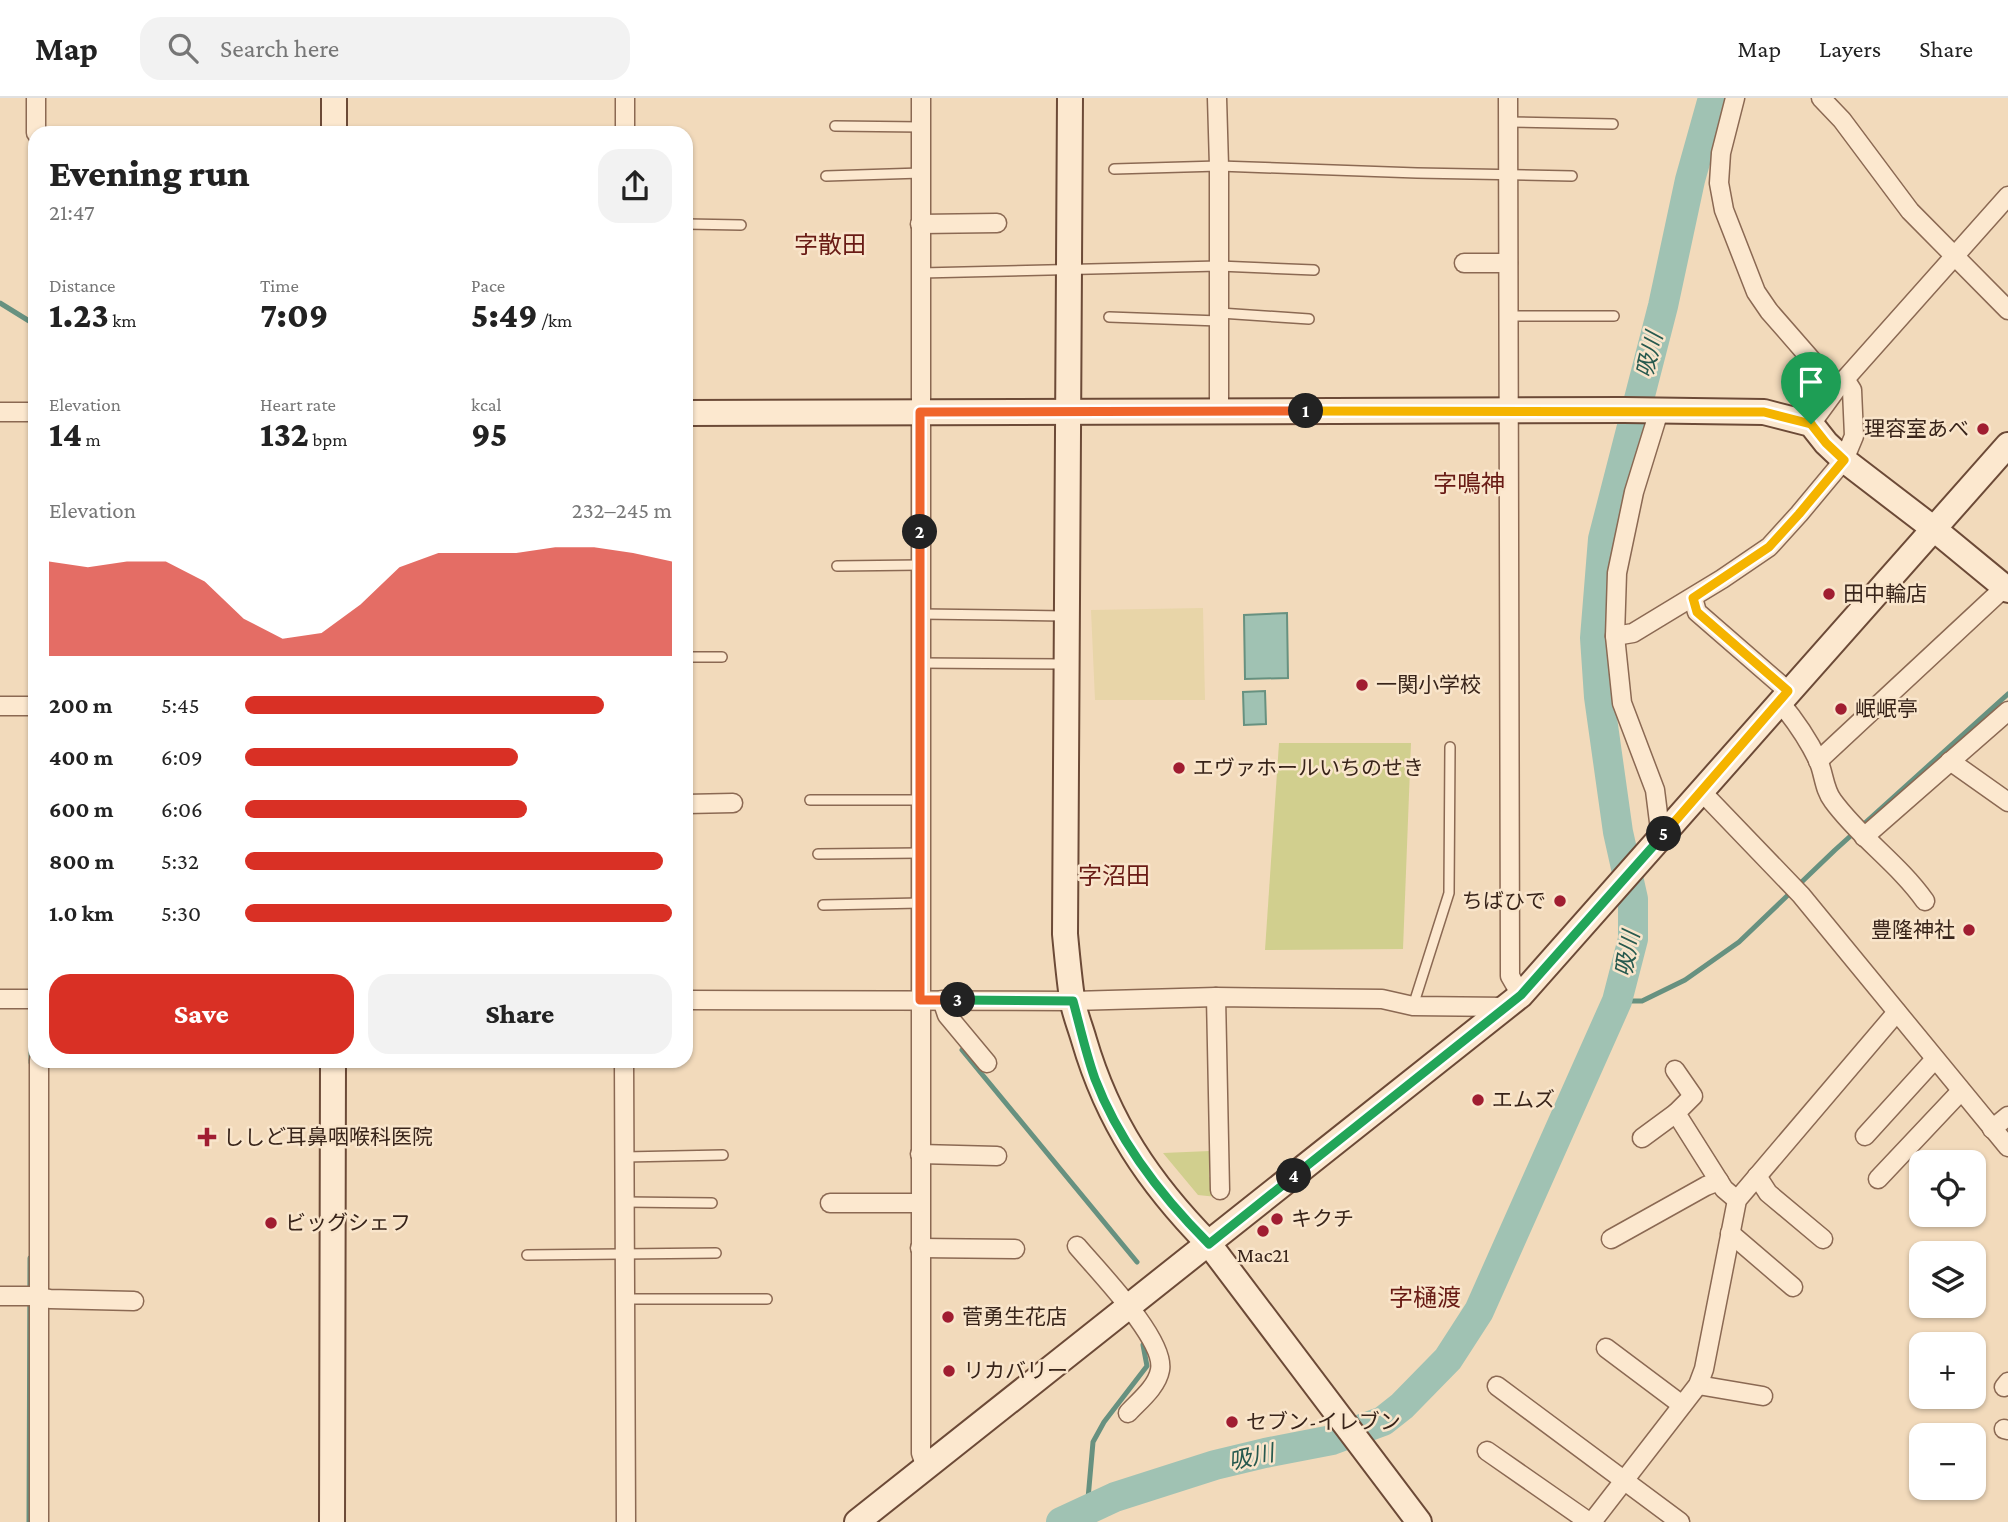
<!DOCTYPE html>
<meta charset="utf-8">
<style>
body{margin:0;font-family:"Crimson Pro","Noto Sans JP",serif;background:#f2f2f2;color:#222;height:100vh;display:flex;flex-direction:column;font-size:26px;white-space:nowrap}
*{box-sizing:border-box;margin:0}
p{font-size:23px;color:#767676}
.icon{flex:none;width:38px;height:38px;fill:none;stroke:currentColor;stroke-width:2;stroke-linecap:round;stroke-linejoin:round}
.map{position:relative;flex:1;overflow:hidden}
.side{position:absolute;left:28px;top:28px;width:665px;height:942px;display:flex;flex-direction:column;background:#fff;border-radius:21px;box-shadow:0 2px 5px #0004}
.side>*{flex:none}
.buttons{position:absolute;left:1909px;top:1052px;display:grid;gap:14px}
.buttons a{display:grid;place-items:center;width:77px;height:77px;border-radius:14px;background:#fff;box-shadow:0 2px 5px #0004;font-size:35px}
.pin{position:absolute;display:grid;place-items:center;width:60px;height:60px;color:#fff;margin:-72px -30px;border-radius:50% 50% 50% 0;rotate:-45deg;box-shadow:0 0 7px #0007}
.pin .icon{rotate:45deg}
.km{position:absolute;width:35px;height:35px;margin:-18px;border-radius:50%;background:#222;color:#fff;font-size:19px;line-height:35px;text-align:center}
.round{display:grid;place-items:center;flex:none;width:74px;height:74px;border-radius:21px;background:#f2f2f2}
.headline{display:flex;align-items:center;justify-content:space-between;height:119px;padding:0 21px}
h1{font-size:38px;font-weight:800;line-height:52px}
.figures{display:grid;grid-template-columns:repeat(3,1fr);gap:10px;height:119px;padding:7px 21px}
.figures div{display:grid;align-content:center}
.figures b{font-size:35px;font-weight:800}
.figures small{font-size:19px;font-weight:400}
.figures p{font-size:19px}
.chart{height:196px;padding:14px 21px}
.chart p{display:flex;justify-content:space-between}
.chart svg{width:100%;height:126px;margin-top:7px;fill:#d93025;opacity:.7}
.cta{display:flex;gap:14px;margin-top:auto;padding:14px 21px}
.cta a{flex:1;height:80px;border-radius:21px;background:#d93025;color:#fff;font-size:28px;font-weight:800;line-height:80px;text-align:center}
.cta a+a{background:#f2f2f2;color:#222}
ul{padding:0 21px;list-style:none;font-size:23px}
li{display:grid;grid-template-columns:112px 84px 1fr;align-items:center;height:52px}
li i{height:18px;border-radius:9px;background:#d93025}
header{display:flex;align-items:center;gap:42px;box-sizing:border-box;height:98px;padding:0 35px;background:#fff;border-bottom:2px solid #e0e0e0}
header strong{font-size:33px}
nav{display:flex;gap:38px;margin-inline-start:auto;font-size:24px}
.search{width:490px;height:63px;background:#f2f2f2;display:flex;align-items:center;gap:18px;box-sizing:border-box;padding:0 24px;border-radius:21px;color:#767676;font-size:26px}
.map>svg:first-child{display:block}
.farmland{fill:#e8d5a8}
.green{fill:#d1cf8e}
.water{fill:#a0c2b3;stroke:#679180;stroke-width:2}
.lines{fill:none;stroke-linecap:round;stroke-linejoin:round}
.stream{stroke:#679180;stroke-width:5}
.river{stroke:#a0c2b3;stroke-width:30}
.lane-casing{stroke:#8b6953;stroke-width:12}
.street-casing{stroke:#8b6953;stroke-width:21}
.secondary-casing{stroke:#6c4a37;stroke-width:28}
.lane{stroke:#fce8cf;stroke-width:9}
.street{stroke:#fce8cf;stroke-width:18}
.secondary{stroke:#fce8cf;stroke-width:24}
.split-1-casing{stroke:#fff;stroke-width:14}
.split-2-casing{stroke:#fff;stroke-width:14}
.split-3-casing{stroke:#fff;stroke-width:14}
.split-4-casing{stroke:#fff;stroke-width:14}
.split-5-casing{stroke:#fff;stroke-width:14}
.split-6-casing{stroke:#fff;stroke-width:14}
.split-1{stroke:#f5b400;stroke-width:9}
.split-2{stroke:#f0652b;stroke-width:9}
.split-3{stroke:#f0652b;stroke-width:9}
.split-4{stroke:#22a559;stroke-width:9}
.split-5{stroke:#22a559;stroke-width:9}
.split-6{stroke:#f5b400;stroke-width:9}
.poi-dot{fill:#a01d31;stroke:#f9e5cb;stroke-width:2.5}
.labels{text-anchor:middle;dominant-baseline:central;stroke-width:5;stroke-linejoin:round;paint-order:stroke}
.poi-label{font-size:21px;fill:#38241a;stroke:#f9e5cb;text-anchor:start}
.water-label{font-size:23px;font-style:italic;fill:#275a4f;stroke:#f9e5cb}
.quarter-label{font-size:24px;fill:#691b15;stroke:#f9e5cb}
</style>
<header>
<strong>Map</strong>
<div class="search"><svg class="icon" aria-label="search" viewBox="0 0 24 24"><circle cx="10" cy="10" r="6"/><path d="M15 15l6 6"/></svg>Search here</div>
<nav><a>Map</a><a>Layers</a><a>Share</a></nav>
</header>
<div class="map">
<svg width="2008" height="1424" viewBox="0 0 2008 1424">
<rect width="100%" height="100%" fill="#f2dabb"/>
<polygon class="farmland" points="1203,510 1205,602 1095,602 1091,512"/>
<g class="green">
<polygon points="1279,645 1411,645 1403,851 1265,852"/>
<polygon points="1210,1053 1209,1079 1216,1080 1217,1099 1198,1097 1163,1055"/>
</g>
<g class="water">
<polygon points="1287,515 1288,580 1245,581 1244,517"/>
<polygon points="1265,593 1266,626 1244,627 1243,594"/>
</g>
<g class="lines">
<g class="stream">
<polyline points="0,205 34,226 34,300"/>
<polyline points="33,593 34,338"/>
<polyline points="1617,903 1642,903 1685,882 1739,844 1835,752 2008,596"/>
<polyline points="962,952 1137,1164"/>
<polyline points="31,965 33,621"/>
<polyline points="1087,1412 1093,1344 1104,1324 1147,1268 1143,1247"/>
<polyline points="29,1424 30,1160"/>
</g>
<polyline class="river" points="1061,1424 1115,1399 1215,1367 1265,1355 1332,1342 1383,1323 1402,1308 1448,1261 1479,1213 1617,903 1633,841 1633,801 1618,734 1599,599 1595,540 1603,441 1663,208 1690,82 1713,0"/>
<g class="lane-casing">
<g id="lane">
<polyline points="1508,24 1613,26"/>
<polyline points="835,28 921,29"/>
<polyline points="1114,71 1219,68 1417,75 1572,78"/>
<polyline points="826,78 921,75"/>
<polyline points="686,126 741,127"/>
<polyline points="921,175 1219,168 1314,172"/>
<polyline points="1220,215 1309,221"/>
<polyline points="1507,218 1614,218"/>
<polyline points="1109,219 1219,223"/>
<polyline points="837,468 920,467"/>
<polyline points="921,516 1064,518"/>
<polyline points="686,559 722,559"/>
<polyline points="920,565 1065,566"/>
<polyline points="810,702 920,702"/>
<polyline points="818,756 920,755"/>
<polyline points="823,807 920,805"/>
<polyline points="1413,908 1449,795 1450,649"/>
<polyline points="624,1059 723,1057"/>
<polyline points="625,1104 712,1105"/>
<polyline points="527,1157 716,1155"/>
<polyline points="625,1201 767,1201"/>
</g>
</g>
<g class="street-casing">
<g id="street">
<polyline points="36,0 36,35"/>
<polyline points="921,0 921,1355 926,1370"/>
<polyline points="1217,0 1219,68 1219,313"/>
<polyline points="1508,0 1510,878 1521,897"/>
<polyline points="1735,0 1721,55 1719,85 1724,112 1756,194 1769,213 1823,275 1838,289"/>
<polyline points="1821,0 1842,22 1910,113 2008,212"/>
<polyline points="625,35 625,0"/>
<polyline points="920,126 997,125"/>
<polyline points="1464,165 1508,165"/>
<polyline points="1659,313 1634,394 1617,475 1615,538 1622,605 1655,692 1661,740"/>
<polyline points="0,314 35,314"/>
<polyline points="1811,326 1838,289 2008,98"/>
<polyline points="1693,500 1697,514 1788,593"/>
<polyline points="1615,538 1633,535 1722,481 1769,449 1799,416 1844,362 1854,338 1852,292 1845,281"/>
<path d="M1779,603C1794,621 1808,641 1818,662C1824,675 1824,692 1833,703C1860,740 1899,766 1925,803"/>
<polyline points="0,608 35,608"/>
<polyline points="1818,663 2005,489"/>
<polyline points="1950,663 2008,704"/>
<polyline points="1701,693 1801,797 2008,1049"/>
<polyline points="686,706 733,705"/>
<polyline points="1864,739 2008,613"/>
<polyline points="1216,899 1220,1092"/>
<polyline points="0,901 35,901"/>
<polyline points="686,902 1073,903 1216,899 1382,901 1413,908 1508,909"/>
<polyline points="942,902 947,917 987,965"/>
<polyline points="39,962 39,1424"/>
<polyline points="624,962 626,1424"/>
<polyline points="1675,972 1693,998 1676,1015 1724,1091 1737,1102"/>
<polyline points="1992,1031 2008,1018"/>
<polyline points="1865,1038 1935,961"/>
<polyline points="1642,1040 1676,1015"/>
<polyline points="920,1056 997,1058"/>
<polyline points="1757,1078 1768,1095 1823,1141"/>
<polyline points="1878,1081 1961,993"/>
<polyline points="830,1105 920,1105"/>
<polyline points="1730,1135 1793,1189"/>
<polyline points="1611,1141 1706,1088 1719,1083"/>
<path d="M1077,1148C1097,1172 1166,1242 1160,1272C1157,1289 1139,1303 1128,1315"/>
<polyline points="920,1150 1015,1151"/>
<polyline points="0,1198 34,1198 50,1201 134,1203"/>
<polyline points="1606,1250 1682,1307"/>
<polyline points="1698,1287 1763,1298"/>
<polyline points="1497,1288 1680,1424"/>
<polyline points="2004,1289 2008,1284"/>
<polyline points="2004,1331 2008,1332"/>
<polyline points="1487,1353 1589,1424"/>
<polyline points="1592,1424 1698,1287 1704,1271 1737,1102 1897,914"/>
</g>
</g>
<g class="secondary-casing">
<g id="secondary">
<polyline points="334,0 334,35"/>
<path d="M1070,0L1065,836C1067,857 1069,879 1072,900C1074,914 1080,928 1084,942C1108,1024 1149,1085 1209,1146L1419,1424"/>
<polyline points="686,315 1624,312 1764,314 1811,326 1826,345 1844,362 1934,431 2008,492"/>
<polyline points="332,1424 333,962"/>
<polyline points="857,1424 1521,897 2008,347"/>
</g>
</g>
<use href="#lane" class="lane"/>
<use href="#street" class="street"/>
<use href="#secondary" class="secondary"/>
</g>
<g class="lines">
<g class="split-1-casing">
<polyline id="split-1" points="1306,313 1764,314 1811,326"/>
</g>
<g class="split-2-casing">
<polyline id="split-2" points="920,434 920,314 1306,313"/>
</g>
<g class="split-3-casing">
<polyline id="split-3" points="920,434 920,902 958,902"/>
</g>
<g class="split-4-casing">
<path id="split-4" d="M958,902L1073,903C1080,929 1086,956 1095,981C1119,1044 1162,1099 1209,1146L1294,1078"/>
</g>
<g class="split-5-casing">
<polyline id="split-5" points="1294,1078 1521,897 1664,736"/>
</g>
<g class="split-6-casing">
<polyline id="split-6" points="1664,736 1788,593 1697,514 1693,500 1769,449 1799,416 1844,362 1826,345 1811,326"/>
</g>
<use href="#split-1" class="split-1"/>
<use href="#split-2" class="split-2"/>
<use href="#split-3" class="split-3"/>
<use href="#split-4" class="split-4"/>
<use href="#split-5" class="split-5"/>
<use href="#split-6" class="split-6"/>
</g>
<g class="poi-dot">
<circle cx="1983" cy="331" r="7"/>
<circle cx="1829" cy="496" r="7"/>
<circle cx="1362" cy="587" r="7"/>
<circle cx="1841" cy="611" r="7"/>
<circle cx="1179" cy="670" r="7"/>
<circle cx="1560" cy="803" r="7"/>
<circle cx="1969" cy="832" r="7"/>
<circle cx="1478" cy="1002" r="7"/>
<path d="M203.5 1028.5h7v7h7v7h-7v7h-7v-7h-7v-7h7z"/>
<circle cx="1277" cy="1121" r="7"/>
<circle cx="271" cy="1125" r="7"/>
<circle cx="1263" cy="1133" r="7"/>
<circle cx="948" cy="1219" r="7"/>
<circle cx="949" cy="1273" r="7"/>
<circle cx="1232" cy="1324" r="7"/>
</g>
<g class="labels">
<g class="poi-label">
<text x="1969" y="331" text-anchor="end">理容室あべ</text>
<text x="1843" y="496">田中輪店</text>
<text x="1376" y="587">一関小学校</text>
<text x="1855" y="611">岷岷亭</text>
<text x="1193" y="670">エヴァホールいちのせき</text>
<text x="1546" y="803" text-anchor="end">ちばひで</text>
<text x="1955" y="832" text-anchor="end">豊隆神社</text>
<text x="1492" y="1002">エムズ</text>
<text x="223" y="1039">ししど耳鼻咽喉科医院</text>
<text x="1291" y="1121">キクチ</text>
<text x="285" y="1125">ビッグシェフ</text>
<text x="1263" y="1157" text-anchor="middle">Mac21</text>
<text x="962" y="1219">菅勇生花店</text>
<text x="963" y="1273">リカバリー</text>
<text x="1246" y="1324">セブン-イレブン</text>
</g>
<g class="water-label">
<text transform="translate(1649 257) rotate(-76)">吸川</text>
<text transform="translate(1627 856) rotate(-79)">吸川</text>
<text transform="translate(1251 1359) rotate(-12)">吸川</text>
</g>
<g class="quarter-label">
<text x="830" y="146">字散田</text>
<text x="1469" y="385">字鳴神</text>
<text x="1114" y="777">字沼田</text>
<text x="1425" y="1199">字樋渡</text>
</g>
</g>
</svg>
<div class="buttons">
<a><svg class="icon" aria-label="locate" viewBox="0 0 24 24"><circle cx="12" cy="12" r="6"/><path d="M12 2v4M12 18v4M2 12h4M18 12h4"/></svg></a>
<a><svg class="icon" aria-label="layers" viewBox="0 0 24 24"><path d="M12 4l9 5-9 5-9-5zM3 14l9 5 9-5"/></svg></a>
<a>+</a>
<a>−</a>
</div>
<div class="pin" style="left:1811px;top:326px;background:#1e9e55"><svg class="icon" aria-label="arrive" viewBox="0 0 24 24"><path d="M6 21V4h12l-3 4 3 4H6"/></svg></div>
<b class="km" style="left:1306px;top:313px">1</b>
<b class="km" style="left:920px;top:434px">2</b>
<b class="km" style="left:958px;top:902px">3</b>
<b class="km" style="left:1294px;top:1078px">4</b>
<b class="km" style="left:1664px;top:736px">5</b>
<section class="side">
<div class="headline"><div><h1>Evening run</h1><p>21:47</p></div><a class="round"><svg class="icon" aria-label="share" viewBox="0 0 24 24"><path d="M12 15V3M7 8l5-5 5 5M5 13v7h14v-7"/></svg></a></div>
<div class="figures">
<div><p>Distance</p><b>1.23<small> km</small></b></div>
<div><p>Time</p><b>7:09</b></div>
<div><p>Pace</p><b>5:49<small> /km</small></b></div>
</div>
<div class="figures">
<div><p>Elevation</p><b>14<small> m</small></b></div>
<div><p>Heart rate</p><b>132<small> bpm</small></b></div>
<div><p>kcal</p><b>95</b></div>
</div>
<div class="chart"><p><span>Elevation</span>232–245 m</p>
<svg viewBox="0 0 160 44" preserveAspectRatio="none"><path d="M0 44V11L10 13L20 11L30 11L40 18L50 31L60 38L70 36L80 26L90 13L100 8L110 8L120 8L130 6L140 6L150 8L160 11V44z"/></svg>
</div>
<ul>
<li><b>200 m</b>5:45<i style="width:84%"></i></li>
<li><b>400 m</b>6:09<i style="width:64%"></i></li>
<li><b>600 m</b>6:06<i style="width:66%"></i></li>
<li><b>800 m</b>5:32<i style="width:98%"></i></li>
<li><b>1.0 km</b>5:30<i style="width:100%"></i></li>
</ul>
<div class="cta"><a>Save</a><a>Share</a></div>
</section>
</div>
